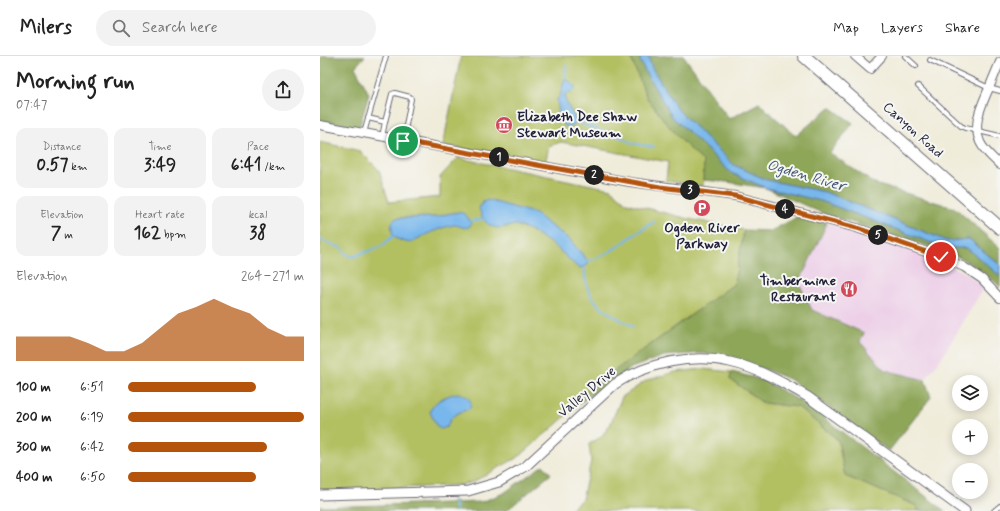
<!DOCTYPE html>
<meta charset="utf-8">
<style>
body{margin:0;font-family:Mynerve,sans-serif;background:#f2f2f2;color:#222;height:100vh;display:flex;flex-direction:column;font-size:15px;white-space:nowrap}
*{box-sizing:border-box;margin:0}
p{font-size:13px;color:#767676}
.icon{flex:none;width:22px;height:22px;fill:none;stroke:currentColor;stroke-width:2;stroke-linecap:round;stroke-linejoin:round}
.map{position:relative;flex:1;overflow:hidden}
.details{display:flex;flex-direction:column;background:#fff;width:320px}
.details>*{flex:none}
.buttons{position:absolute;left:632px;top:319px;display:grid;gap:8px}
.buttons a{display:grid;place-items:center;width:36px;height:36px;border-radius:50%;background:#fff;box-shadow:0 2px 10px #0003;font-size:20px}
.pin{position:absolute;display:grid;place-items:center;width:34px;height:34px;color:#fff;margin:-17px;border:2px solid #fff;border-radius:50%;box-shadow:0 1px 4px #0007}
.km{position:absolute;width:20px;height:20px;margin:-10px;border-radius:50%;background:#222;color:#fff;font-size:11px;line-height:20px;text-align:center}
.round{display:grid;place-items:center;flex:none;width:42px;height:42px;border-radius:21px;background:#f2f2f2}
.summary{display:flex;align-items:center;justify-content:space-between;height:68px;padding:0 16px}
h1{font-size:22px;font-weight:700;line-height:30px}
.stats{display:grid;grid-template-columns:repeat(3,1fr);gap:6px;height:68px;padding:4px 16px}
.stats div{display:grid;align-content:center;border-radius:10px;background:#f2f2f2;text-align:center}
.stats b{font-size:17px;font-weight:700}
.stats small{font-size:11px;font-weight:400}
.stats p{font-size:11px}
.chart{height:112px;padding:8px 16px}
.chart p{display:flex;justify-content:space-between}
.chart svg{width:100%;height:72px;margin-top:4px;fill:#b45309;opacity:.7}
ul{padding:0 16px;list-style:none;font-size:13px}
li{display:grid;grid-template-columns:64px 48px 1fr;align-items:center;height:30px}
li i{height:10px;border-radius:5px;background:#b45309}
header{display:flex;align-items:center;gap:24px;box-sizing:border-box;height:56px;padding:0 20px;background:#fff;border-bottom:1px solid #e0e0e0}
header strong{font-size:19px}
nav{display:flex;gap:22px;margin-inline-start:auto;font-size:14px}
.search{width:280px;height:36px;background:#f2f2f2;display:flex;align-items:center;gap:10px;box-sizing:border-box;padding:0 14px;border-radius:22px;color:#767676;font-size:15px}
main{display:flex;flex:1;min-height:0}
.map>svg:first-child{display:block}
.built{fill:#edd0e8}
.green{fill:#b3c062;stroke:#6a714e}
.forest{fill:#8ea658;stroke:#58644a}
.water{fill:#78b7ec;stroke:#4d6c94}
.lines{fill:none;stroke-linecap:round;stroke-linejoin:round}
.stream{stroke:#78b7ec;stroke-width:2}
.service-casing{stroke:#6a6973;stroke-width:6}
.minor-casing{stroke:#6a6973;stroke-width:10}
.tertiary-casing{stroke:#6a6973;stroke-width:11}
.primary-casing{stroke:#6a6973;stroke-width:14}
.service{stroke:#fff;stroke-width:4}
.minor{stroke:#fff;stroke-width:8}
.tertiary{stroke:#fff;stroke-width:9}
.primary{stroke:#fff;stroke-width:12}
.route-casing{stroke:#fff;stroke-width:8}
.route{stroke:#b45309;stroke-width:5}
.labels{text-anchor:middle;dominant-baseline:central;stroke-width:4;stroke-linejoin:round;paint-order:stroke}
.poi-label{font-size:14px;font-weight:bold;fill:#22223b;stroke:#f6f6f2;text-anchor:start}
.street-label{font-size:14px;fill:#22223b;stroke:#f6f6f2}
.water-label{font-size:15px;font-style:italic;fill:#405679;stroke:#f6f6f2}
</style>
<header>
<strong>Milers</strong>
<div class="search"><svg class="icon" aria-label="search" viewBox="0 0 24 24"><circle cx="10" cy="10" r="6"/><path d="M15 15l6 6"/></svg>Search here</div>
<nav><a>Map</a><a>Layers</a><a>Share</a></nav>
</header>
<main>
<section class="details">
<div class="summary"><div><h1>Morning run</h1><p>07:47</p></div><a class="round"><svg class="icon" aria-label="share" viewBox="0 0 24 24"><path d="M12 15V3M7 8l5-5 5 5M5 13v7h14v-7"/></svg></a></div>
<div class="stats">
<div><p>Distance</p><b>0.57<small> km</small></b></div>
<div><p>Time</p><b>3:49</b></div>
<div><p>Pace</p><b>6:41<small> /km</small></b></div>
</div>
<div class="stats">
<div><p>Elevation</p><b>7<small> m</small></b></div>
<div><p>Heart rate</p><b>162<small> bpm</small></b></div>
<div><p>kcal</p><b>38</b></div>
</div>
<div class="chart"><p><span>Elevation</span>264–271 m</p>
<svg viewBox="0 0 160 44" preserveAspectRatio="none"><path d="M0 44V29L10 29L20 29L30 29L40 33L50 38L60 38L70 33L80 24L90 15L100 11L110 6L120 11L130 15L140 24L150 29L160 29V44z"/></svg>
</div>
<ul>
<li><b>100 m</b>6:51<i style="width:73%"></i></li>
<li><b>200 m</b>6:19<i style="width:100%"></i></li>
<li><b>300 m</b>6:42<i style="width:79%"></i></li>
<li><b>400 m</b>6:50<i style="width:73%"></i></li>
</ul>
</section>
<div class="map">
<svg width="680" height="455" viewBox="0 0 680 455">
<rect width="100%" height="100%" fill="#f6f6f2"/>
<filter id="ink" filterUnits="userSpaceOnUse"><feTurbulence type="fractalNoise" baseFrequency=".025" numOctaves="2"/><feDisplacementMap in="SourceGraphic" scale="8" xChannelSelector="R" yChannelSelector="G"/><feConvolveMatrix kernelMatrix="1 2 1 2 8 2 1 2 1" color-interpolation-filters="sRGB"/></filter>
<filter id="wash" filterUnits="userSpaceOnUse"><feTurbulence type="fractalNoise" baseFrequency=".012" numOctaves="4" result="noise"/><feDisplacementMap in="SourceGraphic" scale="16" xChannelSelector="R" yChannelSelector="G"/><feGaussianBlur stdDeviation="0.9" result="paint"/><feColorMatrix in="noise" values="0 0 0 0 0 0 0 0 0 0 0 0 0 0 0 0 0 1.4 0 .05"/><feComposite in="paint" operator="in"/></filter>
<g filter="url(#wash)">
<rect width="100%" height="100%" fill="#f0ecda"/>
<polygon class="built" points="507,167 580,190 640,214 664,231 624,298 605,324 565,314 540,286 544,277 492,254 479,227"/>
<g class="green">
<polygon points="141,0 310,0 327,42 367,90 384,106 383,130 346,125 348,106 241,86 229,90 225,108 123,89"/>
<polygon points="0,86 40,95 59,114 69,146 120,141 120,121 138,102 291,133 307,147 369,163 424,174 414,228 264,337 263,345 200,400 153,426 140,429 0,436"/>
<polygon points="383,313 412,316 410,323 443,347 478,351 518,384 525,420 595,449 599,455 249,455 262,443 271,405 269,388 281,381 290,369 302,341 327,324 355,316"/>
</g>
<g class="forest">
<polygon points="4,0 45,0 35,11 49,38 39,72 0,65 0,2"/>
<path d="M310,0H322L320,4L326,17L352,61L369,76L411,117L446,132L501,145L625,192H647L680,220V231C664,215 650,206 630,197L502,157L446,132L407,126L383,124L384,106L367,90L346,67L327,42Z"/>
<polygon points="330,0 364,0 409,63 439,47 476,80 510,51 533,67 510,97 555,128 635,152 680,192 680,209 649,183 627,185 505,136 447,124 414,109 358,54 332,12 329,3"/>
<polygon points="477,161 507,167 479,227 492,254 544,277 540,286 565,314 605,324 611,341 569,395 471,324 444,313 420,305 382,297 344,300 311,312 263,345 264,337 414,228 424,174 451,175"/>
<polygon points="412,316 443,324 487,349 625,455 599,455 595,449 525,420 518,384 478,351 443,347 410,323"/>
<polygon points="223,409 231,418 186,455 0,455 0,451 161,446 184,437"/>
</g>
<g class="water">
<polygon points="322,0 330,0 329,3 332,12 358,54 414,109 447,124 505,136 627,185 649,183 680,209 680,220 647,192 625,192 501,145 446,132 411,117 369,76 352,61 326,17 320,4"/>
<path d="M245,22L254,29L255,33L251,37L245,38C244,49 254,56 256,66L252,71L245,70L238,63L239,57L237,43L240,40Z"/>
<polygon points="168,144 214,157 250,184 268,205 268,209 260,212 256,210 235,190 210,174 196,169 178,172 170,170 163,163 159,152 163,146"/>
<path d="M139,156C145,157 150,162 151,169C145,175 141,169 134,169C118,172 103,180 89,187L77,183L73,180C72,173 69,165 77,162L117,161L126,158Z"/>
<path d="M138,337C147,339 154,344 149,353C138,357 131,358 127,371L121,373L117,371L110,356C113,345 127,339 138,337Z"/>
</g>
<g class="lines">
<g class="stream">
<polyline points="245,22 246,10"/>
<polyline points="256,66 306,83 311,87 334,91"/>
<polyline points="151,165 163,163"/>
<polyline points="0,184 22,192 26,198 32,201 62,190 73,180"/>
<path d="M268,205C294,198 311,178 334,166"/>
<path d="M265,211C263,245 286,257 313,270"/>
<polyline points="133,442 136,455"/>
</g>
</g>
</g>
<g filter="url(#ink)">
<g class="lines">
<g class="service-casing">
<g id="service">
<polyline points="585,0 596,10"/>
<polyline points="610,4 669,32 680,35"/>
<polyline points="598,30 641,70 645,72 680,80"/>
<polyline points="48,62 65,66 72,38 75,37 90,41 91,43 83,85"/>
<polyline points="44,77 66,0"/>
<polyline points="62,81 65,66"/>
<polyline points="674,455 680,450"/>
</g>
</g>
<g class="minor-casing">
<g id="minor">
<polyline points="535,0 550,13 562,0"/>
<path d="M680,6C676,15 673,23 669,32C662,49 652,67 660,86C664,95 673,102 680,109"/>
<polyline points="0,69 310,126 415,140 537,172 621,201 644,211 662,223 680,242"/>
</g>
</g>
<g class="tertiary-casing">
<path id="tertiary" d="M0,439L148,435L179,426L206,410L295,328C327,307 372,297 410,306C437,312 464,327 488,341L645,455"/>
</g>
<g class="primary-casing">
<polyline id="primary" points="484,0 680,172"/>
</g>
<use href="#service" class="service"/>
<use href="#minor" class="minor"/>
<use href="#tertiary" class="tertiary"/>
<use href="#primary" class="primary"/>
</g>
</g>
<g class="lines" filter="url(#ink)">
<g class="route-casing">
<polyline id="route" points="83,85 340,131 415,140 537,172 621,201"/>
</g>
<use href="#route" class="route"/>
</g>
<defs>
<g id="museum-disc" transform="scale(0.9)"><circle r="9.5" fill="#d1495b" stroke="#f6f6f2"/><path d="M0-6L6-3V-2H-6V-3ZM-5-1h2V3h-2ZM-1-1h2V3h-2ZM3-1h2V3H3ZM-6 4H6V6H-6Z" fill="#fff"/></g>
<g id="parking-disc" transform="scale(0.9)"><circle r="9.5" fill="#d1495b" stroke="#f6f6f2"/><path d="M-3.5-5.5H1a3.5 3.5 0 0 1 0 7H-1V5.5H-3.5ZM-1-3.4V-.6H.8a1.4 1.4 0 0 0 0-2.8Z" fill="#fff"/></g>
<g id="restaurant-disc" transform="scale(0.9)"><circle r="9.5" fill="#d1495b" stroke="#f6f6f2"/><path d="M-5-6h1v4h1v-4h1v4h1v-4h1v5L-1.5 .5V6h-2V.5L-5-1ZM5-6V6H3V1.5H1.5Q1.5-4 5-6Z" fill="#fff"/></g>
</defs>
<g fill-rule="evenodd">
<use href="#museum-disc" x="184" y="69"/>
<use href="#parking-disc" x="382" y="152"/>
<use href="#restaurant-disc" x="529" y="233"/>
</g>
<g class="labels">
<g class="poi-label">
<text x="197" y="61">Elizabeth Dee Shaw<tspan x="197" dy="16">Stewart Museum</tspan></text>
<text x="382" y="172" text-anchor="middle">Ogden River<tspan x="382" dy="16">Parkway</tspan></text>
<text x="516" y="225" text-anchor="end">Timbermine<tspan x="516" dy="16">Restaurant</tspan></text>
</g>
<g class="street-label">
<text transform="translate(593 74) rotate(42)">Canyon Road</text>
<text transform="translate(267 336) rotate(-40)">Valley Drive</text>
</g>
<g class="water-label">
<text transform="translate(486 120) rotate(16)">Ogden River</text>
</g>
</g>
</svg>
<div class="buttons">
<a><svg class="icon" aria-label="layers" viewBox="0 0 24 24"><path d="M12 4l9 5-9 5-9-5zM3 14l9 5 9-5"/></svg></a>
<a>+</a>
<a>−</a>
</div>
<div class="pin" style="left:83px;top:85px;background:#1e9e55"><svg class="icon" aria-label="arrive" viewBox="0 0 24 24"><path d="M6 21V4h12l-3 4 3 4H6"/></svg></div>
<div class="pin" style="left:621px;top:201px;background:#d93025"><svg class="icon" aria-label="check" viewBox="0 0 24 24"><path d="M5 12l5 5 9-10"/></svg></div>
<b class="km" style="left:179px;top:101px">1</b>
<b class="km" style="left:274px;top:119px">2</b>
<b class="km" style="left:370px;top:134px">3</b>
<b class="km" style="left:465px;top:153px">4</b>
<b class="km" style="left:558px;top:179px">5</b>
</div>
</main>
